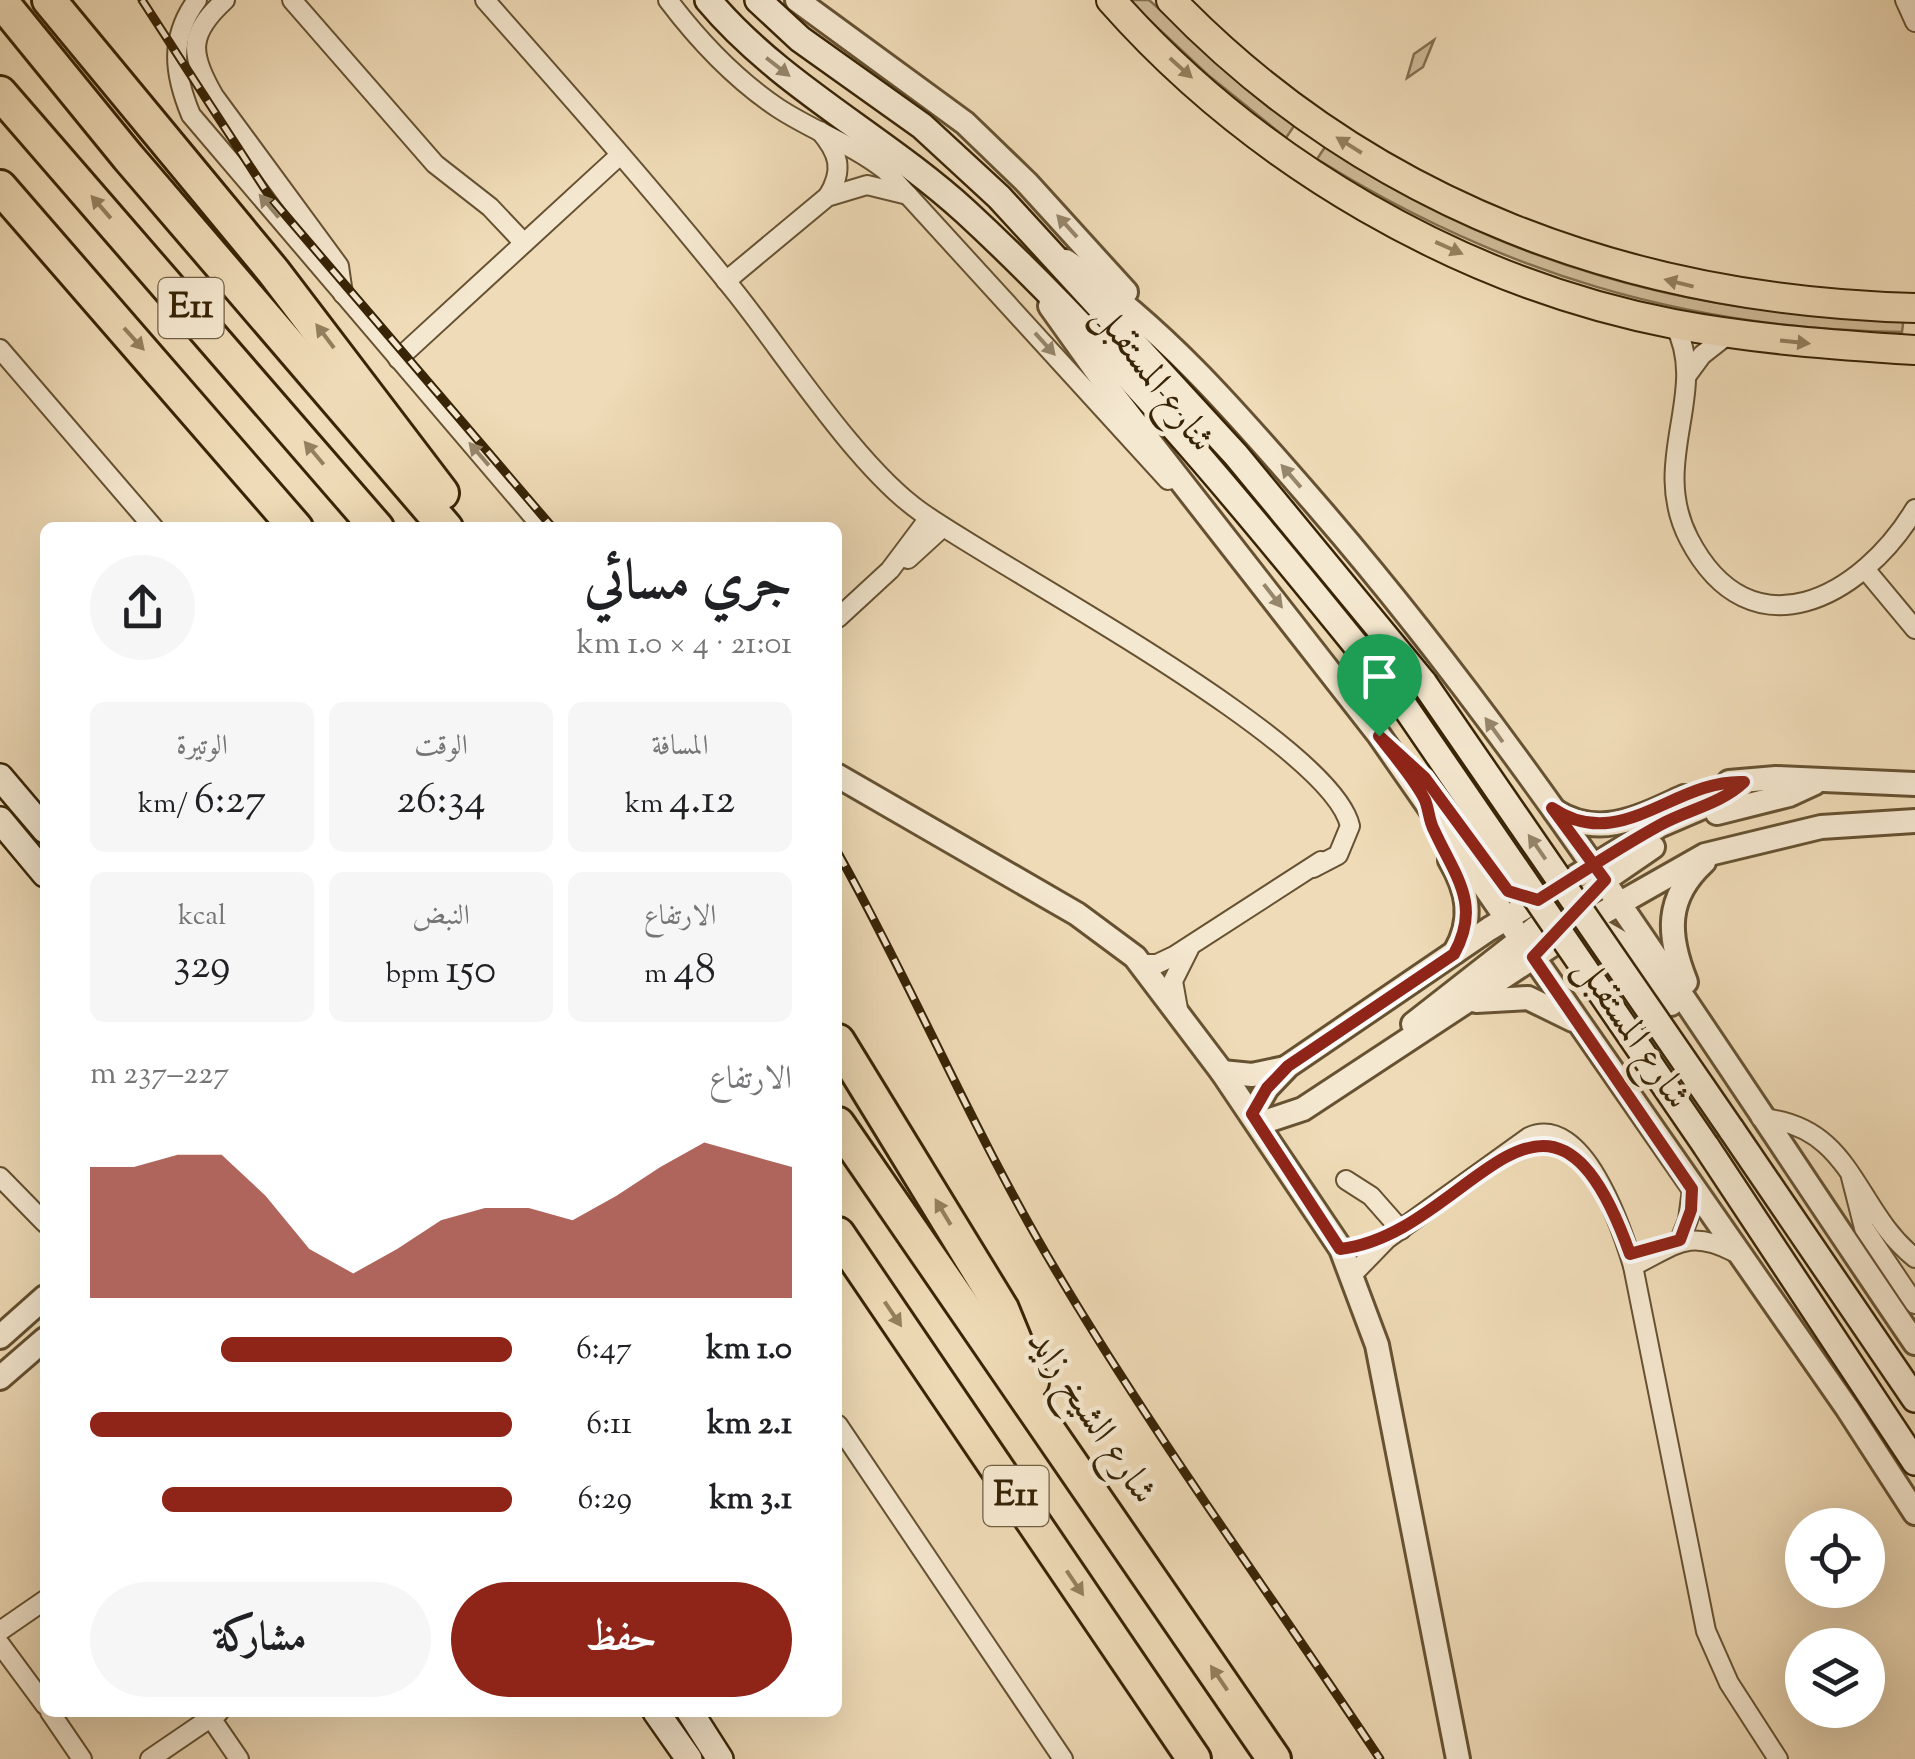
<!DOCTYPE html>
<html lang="ar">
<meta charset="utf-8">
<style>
body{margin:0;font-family:"Sorts Mill Goudy",Amiri,serif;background:#f6f6f6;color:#202124;direction:rtl;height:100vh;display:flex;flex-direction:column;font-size:38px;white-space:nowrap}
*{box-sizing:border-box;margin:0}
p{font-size:32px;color:#757577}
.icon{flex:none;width:55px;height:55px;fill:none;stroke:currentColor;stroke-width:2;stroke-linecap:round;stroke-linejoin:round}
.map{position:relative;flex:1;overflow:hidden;direction:ltr}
.panel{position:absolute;left:40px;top:522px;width:802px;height:1195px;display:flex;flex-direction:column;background:#fff;border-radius:15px;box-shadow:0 10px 40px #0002;direction:rtl}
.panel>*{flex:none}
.controls{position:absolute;left:1785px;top:1508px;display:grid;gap:20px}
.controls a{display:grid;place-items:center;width:100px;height:100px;border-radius:50%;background:#fff;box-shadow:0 10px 40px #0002;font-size:50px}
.pin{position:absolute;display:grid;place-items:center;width:85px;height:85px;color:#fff;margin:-102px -42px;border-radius:50% 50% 50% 0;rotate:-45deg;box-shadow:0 0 10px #0007}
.pin .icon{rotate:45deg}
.round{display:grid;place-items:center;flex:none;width:105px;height:105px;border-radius:52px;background:#f6f6f6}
.headline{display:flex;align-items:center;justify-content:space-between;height:170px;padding:0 50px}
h1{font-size:55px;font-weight:600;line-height:75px}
.figures{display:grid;grid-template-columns:repeat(3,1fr);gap:15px;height:170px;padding:10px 50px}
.figures div{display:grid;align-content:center;border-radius:15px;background:#f6f6f6;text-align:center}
.figures b{font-size:42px;font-weight:600}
.figures small{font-size:28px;font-weight:400}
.figures p{font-size:28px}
.chart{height:280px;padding:20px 50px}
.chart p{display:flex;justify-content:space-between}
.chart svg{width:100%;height:180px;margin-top:10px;fill:#8f2418;opacity:.7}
.action{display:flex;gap:20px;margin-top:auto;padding:20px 50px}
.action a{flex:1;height:115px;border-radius:60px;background:#8f2418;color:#fff;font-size:40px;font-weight:600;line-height:115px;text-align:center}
.action a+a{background:#f6f6f6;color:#202124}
ul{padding:0 50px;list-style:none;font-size:32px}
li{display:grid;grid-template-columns:160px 120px 1fr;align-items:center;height:75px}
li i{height:25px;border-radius:12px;background:#8f2418}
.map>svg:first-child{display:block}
.green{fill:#d0bc99;stroke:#847050;stroke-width:2.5}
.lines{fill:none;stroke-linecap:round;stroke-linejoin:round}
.minor-casing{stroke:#665232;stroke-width:22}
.tertiary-casing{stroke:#665232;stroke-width:28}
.secondary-casing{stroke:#382406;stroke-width:30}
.primary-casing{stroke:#382406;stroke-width:32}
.motorway-casing{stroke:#382406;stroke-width:38}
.minor{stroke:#f5e8d0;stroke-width:18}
.tertiary{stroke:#f5e8d0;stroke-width:22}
.secondary{stroke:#f5e8d0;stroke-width:25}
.primary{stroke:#efdbb7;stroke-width:28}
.motorway{stroke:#efdbb7;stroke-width:32}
.rail-casing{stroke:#382406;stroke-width:9}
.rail{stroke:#f5e8d0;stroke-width:5;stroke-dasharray:15;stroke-linecap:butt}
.secondary-bridge-casing{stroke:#382406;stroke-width:30;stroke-linecap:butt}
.secondary-bridge{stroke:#f5e8d0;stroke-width:25}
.oneway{fill:#96866b}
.oneway2{fill:#94805e}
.route-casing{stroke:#fff;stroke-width:20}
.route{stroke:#8f2418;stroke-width:12}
.labels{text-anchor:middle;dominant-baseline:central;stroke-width:9;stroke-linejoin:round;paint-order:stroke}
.shield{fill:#f5e8d0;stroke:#715f43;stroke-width:2.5}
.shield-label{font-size:35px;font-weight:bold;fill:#382406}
.street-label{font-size:38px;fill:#382406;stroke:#f5e8d0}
</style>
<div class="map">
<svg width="1915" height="1759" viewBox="0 0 1915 1759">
<rect width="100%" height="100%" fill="#efdbb7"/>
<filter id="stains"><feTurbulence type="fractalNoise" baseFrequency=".002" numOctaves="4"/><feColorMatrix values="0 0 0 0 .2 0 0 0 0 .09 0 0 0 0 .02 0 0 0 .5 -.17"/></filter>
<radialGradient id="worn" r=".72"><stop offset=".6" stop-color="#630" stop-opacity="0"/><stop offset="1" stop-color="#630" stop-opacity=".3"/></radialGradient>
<g class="green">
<polygon points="1128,0 1149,0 1294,126 1286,138 1208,75"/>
<polygon points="1434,40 1423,67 1407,78 1414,54"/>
<path d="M1325,147C1494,260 1701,322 1904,316L1902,332C1687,329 1500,273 1317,159Z"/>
</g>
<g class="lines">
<g class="minor-casing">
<g id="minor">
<path d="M197,0C169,38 174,74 191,115L543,528"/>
<path d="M225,0C188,34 189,53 214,96L339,266L343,294"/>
<polyline points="292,0 435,164 490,207 524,243"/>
<path d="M485,0C570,96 656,193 736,293C786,356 858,468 921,512C1003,570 1331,742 1350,826L1338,855L1313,868"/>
<path d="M668,0C699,41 735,79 778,108C813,131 852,144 885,170L1168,480"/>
<polyline points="1905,0 1915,22"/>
<path d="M820,131C839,153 844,170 828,196"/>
<polyline points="726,281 827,197 867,185 908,195"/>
<path d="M1674,324C1711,392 1648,460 1689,539C1751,658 1862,597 1915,509"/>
<polyline points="0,349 154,528"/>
<polyline points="398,359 620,155"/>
<polyline points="1688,374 1702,355 1730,333"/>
<polyline points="908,559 943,527"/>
<polyline points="1865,569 1915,629"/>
<polyline points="838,618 890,570 929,518"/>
<polyline points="1142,964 1157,964 1174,956 1321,861"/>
<polyline points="1178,1009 1173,981 1189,949"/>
<path d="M1761,1118C1854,1126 1854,1210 1915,1258"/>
<polyline points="0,1177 45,1223"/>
<polyline points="1851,1177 1864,1228 1915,1304"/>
<polyline points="1346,1180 1371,1196 1401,1230"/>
<polyline points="1680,1240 1688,1220 1692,1189"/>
<path d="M1633,1266C1675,1246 1687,1228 1734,1252"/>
<path d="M1353,1274L1387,1239L1529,1137C1583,1113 1621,1226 1633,1266L1706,1631L1729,1683L1778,1759"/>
<polyline points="838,1425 1063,1759"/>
<polyline points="0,1631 45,1600"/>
<polyline points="0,1644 45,1705"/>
<polyline points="50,1712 82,1759"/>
<polyline points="211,1718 239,1759"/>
<polyline points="150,1759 219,1712"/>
</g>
</g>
<g class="tertiary-casing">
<g id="tertiary">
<polyline points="797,0 965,123 1027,183 1126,292"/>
<path d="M1066,261C1165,328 1241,418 1319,508C1543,767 1722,1061 1915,1343"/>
<polyline points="1050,306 1112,393 1379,735 1847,1408 1915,1513"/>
<polyline points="838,776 1077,914 1135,957 1222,1072 1341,1249 1377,1345 1458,1759"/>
<polyline points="1729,782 1776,778 1915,784"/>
<path d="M1555,811C1600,840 1642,816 1684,797"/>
<polyline points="1717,813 1789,795 1815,783"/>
<path d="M1470,841C1491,871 1505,899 1546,901"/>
<path d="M1450,860C1468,891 1474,919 1455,952"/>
<polyline points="1566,918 1605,880 1653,847"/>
<polyline points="1588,923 1624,944 1671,1004"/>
<path d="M1686,982C1667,935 1665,898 1704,862"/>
<polyline points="1476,1001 1528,998 1573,1020"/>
<polyline points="1413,1024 1561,908"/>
<polyline points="1222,1072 1252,1075 1285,1068"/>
<polyline points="1252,1114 1267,1088 1288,1066 1489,929 1659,826 1729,796 1744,783"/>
<polyline points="1258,1124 1303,1109 1587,922 1705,855 1821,827 1915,821"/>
<polyline points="0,1337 45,1297"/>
<polyline points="0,1378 45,1339"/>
</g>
</g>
<g class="secondary-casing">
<g id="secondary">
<path d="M708,0C779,85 884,137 966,212C1124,358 1266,533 1401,701"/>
<polyline points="758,0 800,39 922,126 999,197 1236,455 1424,683"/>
<polyline points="0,777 45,830"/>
<polyline points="0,820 45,874"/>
<polyline points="1731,1129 1915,1399"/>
<polyline points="1706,1146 1915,1462"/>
<polyline points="656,1712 689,1759"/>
<polyline points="690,1712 720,1759"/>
</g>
</g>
<g class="primary-casing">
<g id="primary">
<path d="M1111,0C1254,162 1461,283 1674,324C1754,339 1834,345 1915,350"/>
<path d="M1171,0C1370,206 1632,301 1915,308"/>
</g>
</g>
<g class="motorway-casing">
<g id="motorway">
<polyline points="0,0 128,157 446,528"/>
<polyline points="49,0 273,271 442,493"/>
<polyline points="0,93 377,528"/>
<polyline points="0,187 296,528"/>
<polyline points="838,1041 1002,1309 1032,1382"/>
<polyline points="838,1124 1274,1759"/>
<polyline points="838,1234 1194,1759"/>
</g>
</g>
<use href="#minor" class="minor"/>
<use href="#tertiary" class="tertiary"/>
<use href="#secondary" class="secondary"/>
<use href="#primary" class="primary"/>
<use href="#motorway" class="motorway"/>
<g class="rail-casing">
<g id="rail">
<polyline points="142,0 270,197 553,528"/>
<path d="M838,853C915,991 976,1138 1058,1274C1157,1440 1273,1598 1380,1759"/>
</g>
</g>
<use href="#rail" class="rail"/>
<g class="secondary-bridge-casing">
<g id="secondary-bridge">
<polyline points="1424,683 1731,1129"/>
<polyline points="1401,701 1706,1146"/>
</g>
</g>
<use href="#secondary-bridge" class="secondary-bridge"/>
</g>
<defs><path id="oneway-solid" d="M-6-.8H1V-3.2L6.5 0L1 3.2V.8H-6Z" transform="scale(2.5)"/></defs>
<g class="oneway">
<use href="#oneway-solid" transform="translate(778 67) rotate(38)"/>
<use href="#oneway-solid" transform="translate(269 206) rotate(-130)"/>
<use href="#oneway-solid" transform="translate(1067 226) rotate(-132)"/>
<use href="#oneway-solid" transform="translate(1045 344) rotate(48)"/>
<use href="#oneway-solid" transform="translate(479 454) rotate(-131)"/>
<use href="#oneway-solid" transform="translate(1291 476) rotate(-131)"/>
<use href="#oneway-solid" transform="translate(1273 596) rotate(52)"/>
<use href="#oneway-solid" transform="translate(1494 730) rotate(-126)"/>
<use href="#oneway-solid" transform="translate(1537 847) rotate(-125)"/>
</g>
<g class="oneway2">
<use href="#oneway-solid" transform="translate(1181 68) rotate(42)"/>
<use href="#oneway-solid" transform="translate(1349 145) rotate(-148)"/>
<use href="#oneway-solid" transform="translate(101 207) rotate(-131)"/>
<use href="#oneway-solid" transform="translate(1449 248) rotate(24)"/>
<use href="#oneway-solid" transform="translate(1679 283) rotate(-166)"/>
<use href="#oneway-solid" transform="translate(325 336) rotate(-127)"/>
<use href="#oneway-solid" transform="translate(134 339) rotate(48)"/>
<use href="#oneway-solid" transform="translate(1795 342) rotate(6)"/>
<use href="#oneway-solid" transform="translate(314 453) rotate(-130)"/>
<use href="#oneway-solid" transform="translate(943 1212) rotate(-121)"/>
<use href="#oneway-solid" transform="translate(893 1314) rotate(56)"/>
<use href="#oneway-solid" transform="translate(1075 1583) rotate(56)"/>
<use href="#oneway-solid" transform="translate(1219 1678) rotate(-124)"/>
</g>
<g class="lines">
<g class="route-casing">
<path id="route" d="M1379,736C1394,756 1414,778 1425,800C1429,810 1429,821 1434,830C1455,876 1482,904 1454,954L1288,1066L1267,1088L1252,1114L1340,1249C1470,1235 1547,1021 1630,1254L1680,1240L1691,1210L1692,1189L1533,957L1605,880L1552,808C1621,855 1674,779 1744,782C1721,804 1687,810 1660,825C1618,848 1578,875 1538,900L1508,891L1425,778L1379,736"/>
</g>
<use href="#route" class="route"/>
</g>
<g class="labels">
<g class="shield">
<rect x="158.5" y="278" width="65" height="60" rx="8"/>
<rect x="983.5" y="1466" width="65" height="60" rx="8"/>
</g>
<g class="shield-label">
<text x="191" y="308">E11</text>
<text x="1016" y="1496">E11</text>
</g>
<g class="street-label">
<text transform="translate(1152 379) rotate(53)">شارع المستقبل</text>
<text transform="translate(1631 1034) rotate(56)">شارع المستقبل</text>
<text transform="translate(1090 1418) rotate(56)">شارع الشيخ زايد</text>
</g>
</g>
<rect width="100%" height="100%" filter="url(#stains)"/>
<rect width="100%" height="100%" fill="url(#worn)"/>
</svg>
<div class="controls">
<a><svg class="icon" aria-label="locate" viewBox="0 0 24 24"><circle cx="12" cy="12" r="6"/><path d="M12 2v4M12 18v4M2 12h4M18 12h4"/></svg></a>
<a><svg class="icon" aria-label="layers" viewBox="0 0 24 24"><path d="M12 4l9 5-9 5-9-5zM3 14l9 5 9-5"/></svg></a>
</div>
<div class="pin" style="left:1379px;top:736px;background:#1e9e55"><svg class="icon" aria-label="arrive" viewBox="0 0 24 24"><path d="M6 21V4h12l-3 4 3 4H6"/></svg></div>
<section class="panel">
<div class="headline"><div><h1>جري مسائي</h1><p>21:01 · 4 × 1.0 km</p></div><a class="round"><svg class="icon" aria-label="share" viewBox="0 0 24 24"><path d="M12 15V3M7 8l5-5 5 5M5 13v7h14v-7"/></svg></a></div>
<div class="figures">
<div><p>المسافة</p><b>4.12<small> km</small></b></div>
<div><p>الوقت</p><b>26:34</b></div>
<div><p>الوتيرة</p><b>6:27<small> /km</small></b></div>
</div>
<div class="figures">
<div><p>الارتفاع</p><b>48<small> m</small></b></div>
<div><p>النبض</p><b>150<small> bpm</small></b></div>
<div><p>kcal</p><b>329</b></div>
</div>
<div class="chart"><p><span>الارتفاع</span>227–237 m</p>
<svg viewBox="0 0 160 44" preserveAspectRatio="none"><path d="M0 44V12L10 12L20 9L30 9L40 19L50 32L60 38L70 32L80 25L90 22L100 22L110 25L120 19L130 12L140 6L150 9L160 12V44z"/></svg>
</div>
<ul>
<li><b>1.0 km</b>6:47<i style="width:69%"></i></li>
<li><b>2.1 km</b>6:11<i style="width:100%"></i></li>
<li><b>3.1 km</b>6:29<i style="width:83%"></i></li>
</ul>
<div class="action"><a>حفظ</a><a>مشاركة</a></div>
</section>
</div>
